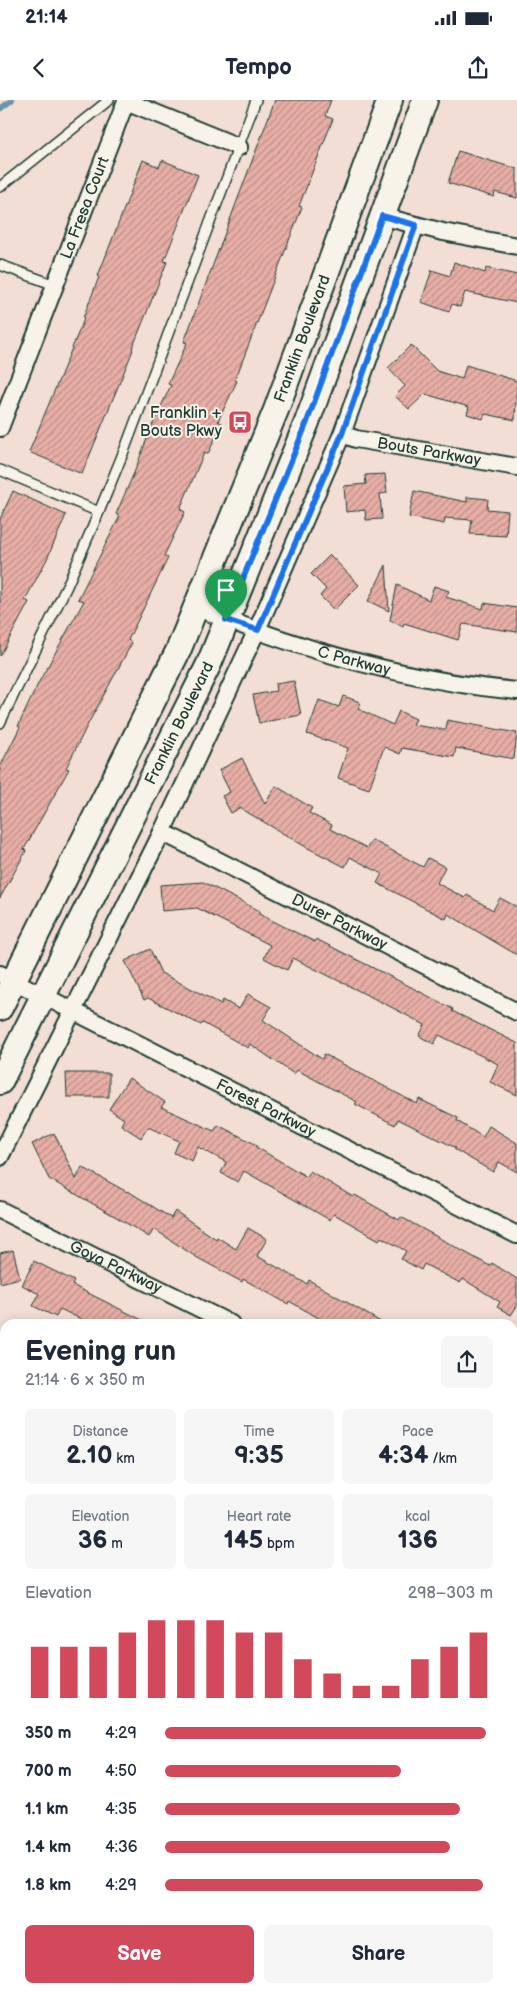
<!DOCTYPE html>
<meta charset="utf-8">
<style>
body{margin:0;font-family:"Balsamiq Sans",sans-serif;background:#f6f6f7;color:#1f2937;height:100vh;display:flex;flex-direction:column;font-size:19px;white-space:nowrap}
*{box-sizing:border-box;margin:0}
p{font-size:16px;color:#747a83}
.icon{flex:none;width:28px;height:28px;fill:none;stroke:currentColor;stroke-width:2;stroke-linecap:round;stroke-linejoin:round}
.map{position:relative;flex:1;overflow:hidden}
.panel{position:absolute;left:0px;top:1219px;width:518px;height:674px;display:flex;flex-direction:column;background:#fff;border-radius:15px 15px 0 0;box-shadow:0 2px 12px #0003}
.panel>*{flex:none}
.pin{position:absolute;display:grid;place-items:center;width:42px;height:42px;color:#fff;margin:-51px -21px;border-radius:50% 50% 50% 0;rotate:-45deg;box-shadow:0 0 5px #0007}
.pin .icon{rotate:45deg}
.round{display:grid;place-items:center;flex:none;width:52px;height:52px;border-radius:8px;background:#f6f6f7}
.head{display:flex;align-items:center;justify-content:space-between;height:85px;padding:0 25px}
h1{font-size:28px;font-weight:800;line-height:38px}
.metrics{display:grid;grid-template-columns:repeat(3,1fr);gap:8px;height:85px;padding:5px 25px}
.metrics div{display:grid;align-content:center;border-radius:8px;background:#f6f6f7;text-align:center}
.metrics b{font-size:25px;font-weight:800}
.metrics small{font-size:14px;font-weight:400}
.metrics p{font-size:14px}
.chart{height:140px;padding:10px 25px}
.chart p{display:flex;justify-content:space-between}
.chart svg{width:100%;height:90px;margin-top:5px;stroke:#d1495b;stroke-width:6}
.action{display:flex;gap:10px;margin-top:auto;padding:10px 25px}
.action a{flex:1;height:58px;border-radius:8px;background:#d1495b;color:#fff;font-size:20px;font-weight:800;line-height:58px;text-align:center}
.action a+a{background:#f6f6f7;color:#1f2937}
ul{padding:0 25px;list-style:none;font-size:16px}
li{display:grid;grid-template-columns:80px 60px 1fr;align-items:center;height:38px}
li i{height:12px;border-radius:6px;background:#d1495b}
.status{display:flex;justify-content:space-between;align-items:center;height:35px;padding:0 25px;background:#fff;direction:ltr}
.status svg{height:14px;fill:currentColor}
header{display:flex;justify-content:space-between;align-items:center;height:65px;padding:0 25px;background:#fff;font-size:22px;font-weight:800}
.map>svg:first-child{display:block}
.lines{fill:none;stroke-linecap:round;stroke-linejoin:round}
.stream{stroke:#6895aa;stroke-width:5.5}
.building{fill:url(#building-hatch);stroke:#1f3d34}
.lane-casing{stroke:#1f3d34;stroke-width:12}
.street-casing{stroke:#1f3d34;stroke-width:20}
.secondary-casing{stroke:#1f3d34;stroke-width:28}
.lane{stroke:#f7f3e8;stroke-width:9}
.street{stroke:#f7f3e8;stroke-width:16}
.secondary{stroke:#f7f3e8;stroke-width:24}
.route-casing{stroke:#fff;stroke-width:10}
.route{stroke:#1a73e8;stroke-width:6}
.labels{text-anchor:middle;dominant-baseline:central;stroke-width:4;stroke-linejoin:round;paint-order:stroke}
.street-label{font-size:16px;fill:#1f3d34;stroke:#f7f3e8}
.poi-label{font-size:16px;fill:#1f3d34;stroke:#f7f3e8;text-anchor:end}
</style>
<div class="status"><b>21:14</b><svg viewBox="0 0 49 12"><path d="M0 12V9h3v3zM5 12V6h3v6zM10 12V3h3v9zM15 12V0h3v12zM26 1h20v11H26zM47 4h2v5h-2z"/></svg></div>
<header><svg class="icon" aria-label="back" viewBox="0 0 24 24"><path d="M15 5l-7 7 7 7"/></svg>Tempo<svg class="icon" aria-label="share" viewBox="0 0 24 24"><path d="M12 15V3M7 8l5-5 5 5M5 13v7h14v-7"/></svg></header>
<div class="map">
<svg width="517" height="1892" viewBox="0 0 517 1892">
<defs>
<pattern id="building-hatch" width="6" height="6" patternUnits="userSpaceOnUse" patternTransform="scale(1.25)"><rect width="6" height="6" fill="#e8aea6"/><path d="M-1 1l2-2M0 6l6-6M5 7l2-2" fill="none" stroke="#bb8f88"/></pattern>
</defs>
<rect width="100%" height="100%" fill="#f2ded4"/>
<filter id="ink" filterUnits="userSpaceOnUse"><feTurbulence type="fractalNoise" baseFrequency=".02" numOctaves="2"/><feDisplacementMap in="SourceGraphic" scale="10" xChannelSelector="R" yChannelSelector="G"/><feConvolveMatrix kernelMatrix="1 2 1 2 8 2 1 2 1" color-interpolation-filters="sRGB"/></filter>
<g filter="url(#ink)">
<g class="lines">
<polyline class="stream" points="0,9 12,0"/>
</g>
<g class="building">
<polygon points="275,0 331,0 325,16 333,19 299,106 302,107 235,280 237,281 218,321 222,323 208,354 204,353 180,409 185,412 164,456 168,458 128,540 132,543 88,624 66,668 69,669 24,749 26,751 0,798 0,667 20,627 18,626 39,582 84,501 78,499 120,416 116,414 134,373 151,328 171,285 168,284 187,243 184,242"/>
<polygon points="458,51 517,69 517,98 495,92 494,97 448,83"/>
<polygon points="143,60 159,67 162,60 198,75 164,161 167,162 132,249 133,250 82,374 29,352 84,219 83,218 99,177 98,176"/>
<polygon points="454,162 485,173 486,168 517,175 517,203 465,192 460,207 452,204 449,212 421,202 432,170 450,176"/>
<polygon points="411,245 437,271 462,279 466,265 517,281 515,320 485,314 483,319 467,314 469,307 425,294 409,309 395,296 405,286 388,268"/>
<polygon points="385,374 387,393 380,394 382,419 366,420 365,410 346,412 344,386 366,384 365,375"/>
<polygon points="13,391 66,415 47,459 25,500 29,502 0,556 0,419"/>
<polygon points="414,391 467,402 467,397 488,399 487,409 508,411 506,436 470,434 472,420 445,418 444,424 409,417"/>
<polygon points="330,455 359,485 334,510 320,496 326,489 311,474"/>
<polygon points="386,465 389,511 368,501"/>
<polygon points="397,485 429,500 434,486 449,491 446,497 483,509 484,503 517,508 517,532 463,524 458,540 404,523 403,527 390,520"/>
<polygon points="294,581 301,615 259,623 253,595 276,591 275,584"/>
<polygon points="343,596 360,602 358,609 393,625 399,611 416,619 413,625 446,630 447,620 517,633 514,659 456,648 454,657 402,648 400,654 384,647 369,689 338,678 348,648 307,634 319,600 339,607"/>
<polygon points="242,658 265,704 276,686 312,708 309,713 332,725 330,729 367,748 372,740 423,767 428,758 445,767 437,783 465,798 467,795 493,810 500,798 517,807 517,855 448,814 446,819 377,783 382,774 350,757 345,767 306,747 240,708 231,713 222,696 230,692 219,670"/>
<polygon points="203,782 260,811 259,814 315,842 316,839 409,886 453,909 452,911 517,943 517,995 490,982 498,964 439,935 434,944 419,936 425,925 391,907 293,858 287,870 264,858 270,845 197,808 162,811 160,785"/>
<polygon points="150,849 161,873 221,904 223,900 239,909 248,894 271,907 263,920 322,959 324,954 417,1004 419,999 458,1018 457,1021 483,1037 489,1026 517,1043 517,1072 499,1062 493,1072 454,1049 456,1048 398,1019 395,1025 355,1004 357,1002 297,970 294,974 250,944 248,948 203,923 201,925 148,898 144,900 125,861"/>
<polygon points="66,973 109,973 109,997 67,997"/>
<polygon points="129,978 165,1002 161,1007 214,1031 218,1025 257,1045 256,1047 307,1077 310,1071 353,1097 355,1095 399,1120 401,1117 490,1166 492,1163 517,1179 517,1206 511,1215 497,1207 500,1202 463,1179 460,1183 424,1164 421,1170 401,1159 406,1151 381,1137 379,1140 334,1114 330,1120 244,1071 238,1082 221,1073 226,1062 198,1047 192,1061 174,1053 179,1041 148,1027 141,1038 121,1025 124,1019 109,1009"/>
<polygon points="54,1033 76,1079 82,1067 127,1092 128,1091 171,1118 175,1111 216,1139 217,1137 236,1149 248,1128 267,1139 257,1156 307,1184 309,1180 384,1224 329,1224 289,1201 288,1204 243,1179 242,1182 196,1157 154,1129 149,1137 118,1118 49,1079 32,1044"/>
<polygon points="13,1150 20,1178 0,1183 0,1153"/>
<polygon points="34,1161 74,1181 72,1185 150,1224 91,1224 60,1209 56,1217 33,1206 39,1194 22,1185"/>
</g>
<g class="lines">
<g class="lane-casing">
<g id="lane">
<polyline points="0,87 109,0"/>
<polyline points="0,165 55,185"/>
<polyline points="0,370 99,412"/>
<polyline points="0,623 67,486 99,412 126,346 256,0"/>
</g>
</g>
<g class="street-casing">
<g id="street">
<polyline points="381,116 443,132 517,146"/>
<path id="s1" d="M0,328L126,1L239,47"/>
<path id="s2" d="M342,334L356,339L517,367"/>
<path id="s3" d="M195,507C298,549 406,581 517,591"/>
<path id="s4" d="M162,732L517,912"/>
<path id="s5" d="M0,874L517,1135"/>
<polyline points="0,1057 162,732 257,530 342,334 416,125"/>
<path id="s6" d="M0,1110L231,1224"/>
<polyline points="0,1348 5,1351"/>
<polyline points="512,1362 517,1364"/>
<polyline points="512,1439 517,1436"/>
<polyline points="512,1613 517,1615"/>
<polyline points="512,1833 517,1836"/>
</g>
</g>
<g class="secondary-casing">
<g id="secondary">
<path id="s7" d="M0,908L178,551L276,310L390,0"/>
<path id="s8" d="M0,982L209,564L307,322L425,0"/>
<polyline points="0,1642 5,1647"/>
<polyline points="267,1888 272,1892"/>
</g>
</g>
<use href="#lane" class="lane"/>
<use href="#street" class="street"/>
<use href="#secondary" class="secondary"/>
</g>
</g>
<g class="lines" filter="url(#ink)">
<g class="route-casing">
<polygon id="route" points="382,116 416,125 342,334 258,530 226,520 307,322"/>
</g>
<use href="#route" class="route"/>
</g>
<defs>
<g id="bus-square" transform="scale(1.25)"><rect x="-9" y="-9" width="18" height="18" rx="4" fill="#d1495b" stroke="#f7f3e8"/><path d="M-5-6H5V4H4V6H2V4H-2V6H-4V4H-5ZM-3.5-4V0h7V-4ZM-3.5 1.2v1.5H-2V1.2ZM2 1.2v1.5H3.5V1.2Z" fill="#fff"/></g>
</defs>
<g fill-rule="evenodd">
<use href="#bus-square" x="240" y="322"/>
</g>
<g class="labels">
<g class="street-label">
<text stroke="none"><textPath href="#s1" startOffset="236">La Fresa Court</textPath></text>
<text stroke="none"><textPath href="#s7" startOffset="735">Franklin Boulevard</textPath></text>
<text stroke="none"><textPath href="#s2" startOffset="89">Bouts Parkway</textPath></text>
<text stroke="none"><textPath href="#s3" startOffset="168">C Parkway</textPath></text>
<text stroke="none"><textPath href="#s8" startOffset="401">Franklin Boulevard</textPath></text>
<text stroke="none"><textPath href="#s4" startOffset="199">Durer Parkway</textPath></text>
<text stroke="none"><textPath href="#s5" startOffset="298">Forest Parkway</textPath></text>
<text stroke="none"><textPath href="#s6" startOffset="129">Goya Parkway</textPath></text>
</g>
<g class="poi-label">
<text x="222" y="313">Franklin +<tspan x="222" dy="18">Bouts Pkwy</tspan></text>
</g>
</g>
</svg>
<div class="pin" style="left:226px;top:520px;background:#1e9e55"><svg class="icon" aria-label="arrive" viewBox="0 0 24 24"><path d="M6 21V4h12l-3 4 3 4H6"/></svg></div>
<section class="panel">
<div class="head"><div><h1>Evening run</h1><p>21:14 · 6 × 350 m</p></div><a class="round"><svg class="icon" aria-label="share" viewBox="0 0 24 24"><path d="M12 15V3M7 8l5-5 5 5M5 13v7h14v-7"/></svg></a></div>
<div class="metrics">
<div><p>Distance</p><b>2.10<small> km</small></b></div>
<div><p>Time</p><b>9:35</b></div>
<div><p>Pace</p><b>4:34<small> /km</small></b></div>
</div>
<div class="metrics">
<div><p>Elevation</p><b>36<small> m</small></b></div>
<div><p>Heart rate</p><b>145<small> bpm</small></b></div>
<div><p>kcal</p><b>136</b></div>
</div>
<div class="chart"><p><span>Elevation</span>298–303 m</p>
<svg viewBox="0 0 160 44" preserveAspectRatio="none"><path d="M5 44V19M15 44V19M25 44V19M35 44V12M45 44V6M55 44V6M65 44V6M75 44V12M85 44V12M95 44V25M105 44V32M115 44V38M125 44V38M135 44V25M145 44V19M155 44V12"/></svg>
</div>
<ul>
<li><b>350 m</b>4:29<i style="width:98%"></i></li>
<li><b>700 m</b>4:50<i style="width:72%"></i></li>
<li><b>1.1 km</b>4:35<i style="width:90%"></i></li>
<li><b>1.4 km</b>4:36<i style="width:87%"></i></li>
<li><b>1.8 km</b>4:29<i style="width:97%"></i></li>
</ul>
<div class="action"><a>Save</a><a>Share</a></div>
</section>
</div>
